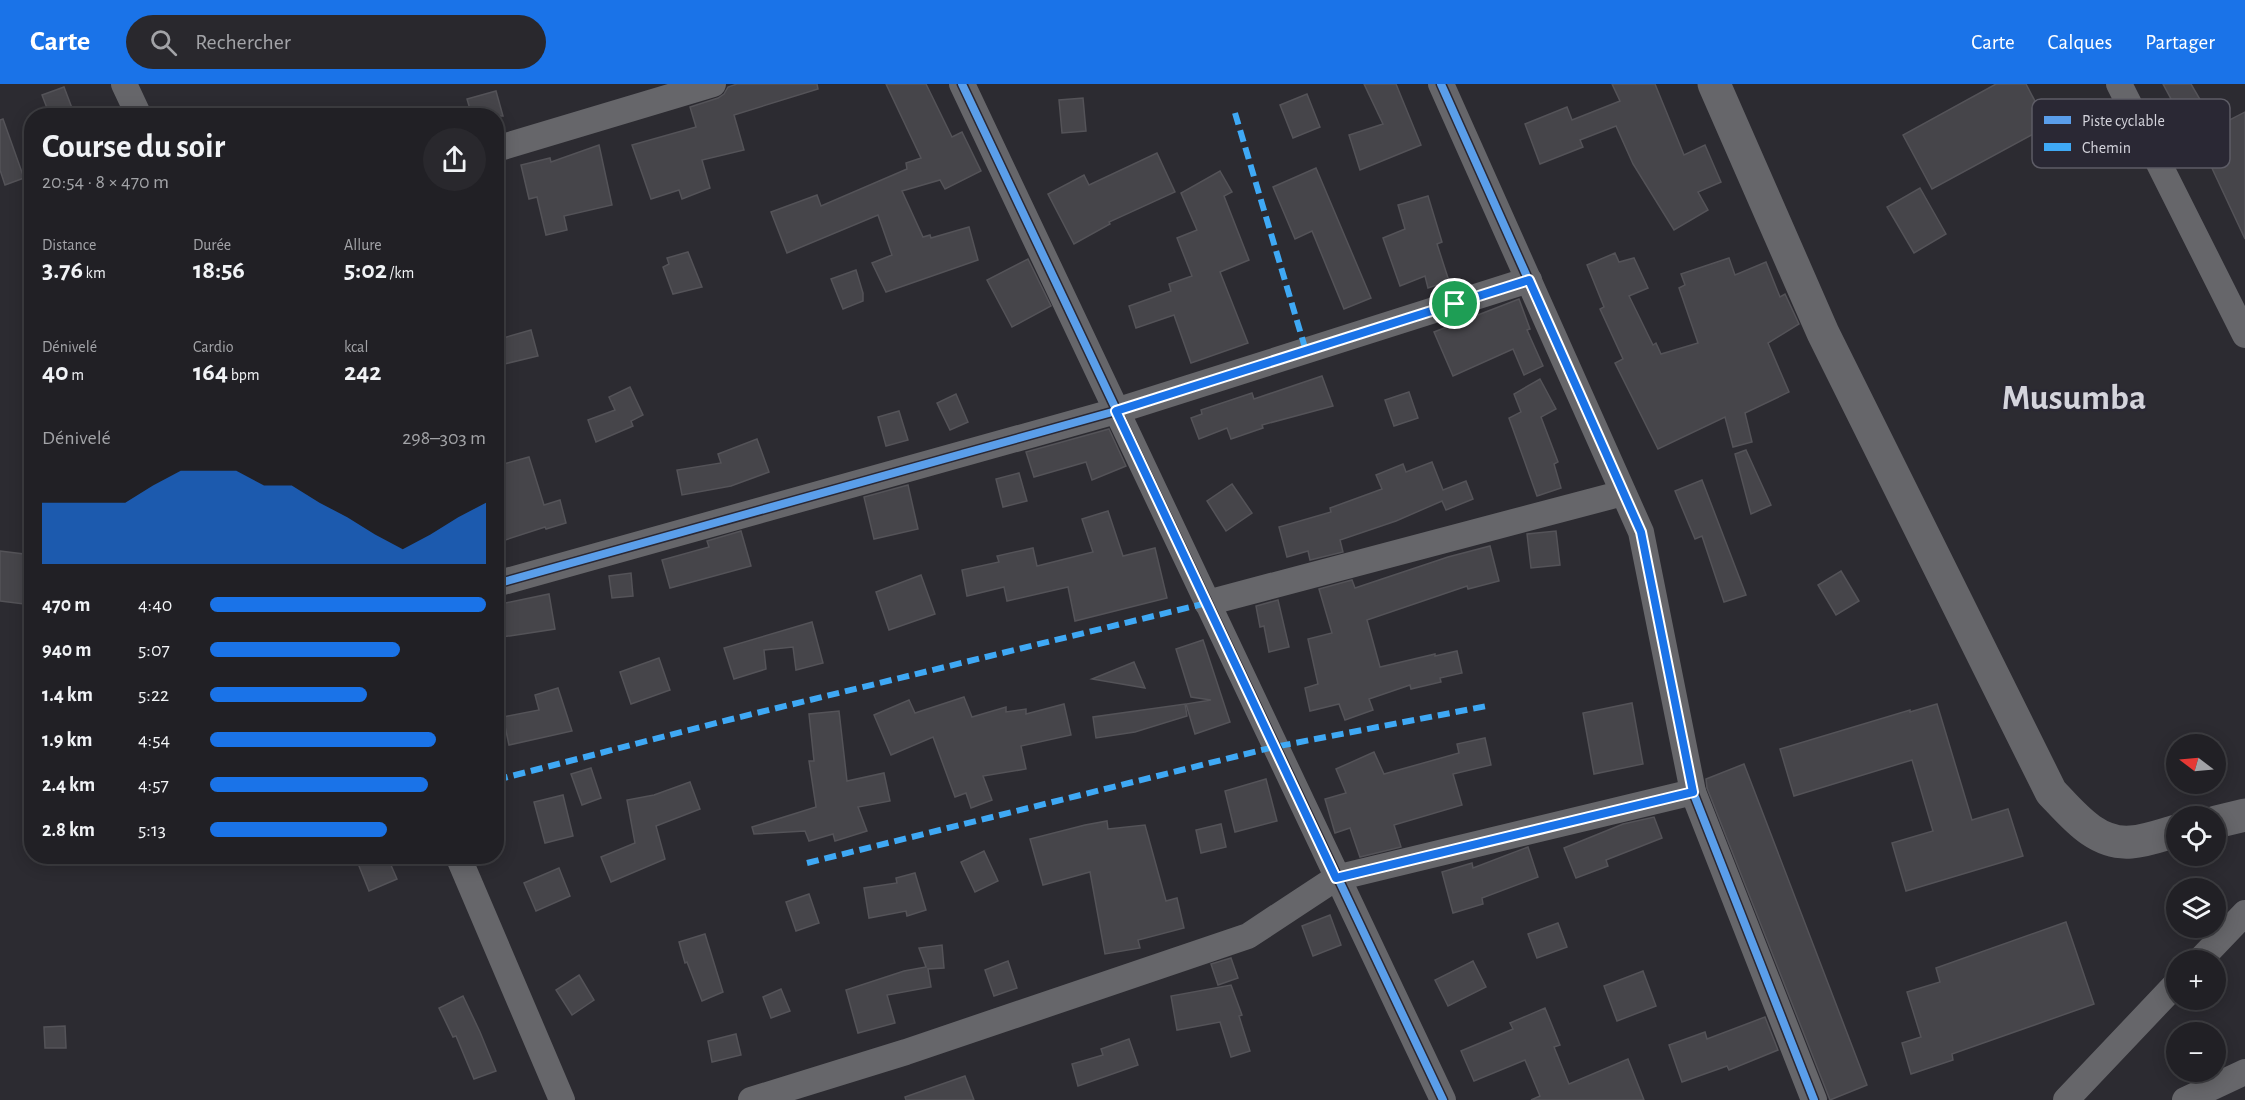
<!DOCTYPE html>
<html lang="fr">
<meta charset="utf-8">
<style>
body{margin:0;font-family:"Alegreya Sans",sans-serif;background:#29282d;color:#f1f3f6;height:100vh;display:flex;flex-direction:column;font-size:22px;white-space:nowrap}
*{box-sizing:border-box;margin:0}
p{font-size:20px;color:#a2a3a7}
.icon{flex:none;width:33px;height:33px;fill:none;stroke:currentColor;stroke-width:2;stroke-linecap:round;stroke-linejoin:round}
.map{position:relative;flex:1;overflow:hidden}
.side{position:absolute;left:24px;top:24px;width:480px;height:756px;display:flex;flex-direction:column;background:#212025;border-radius:24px;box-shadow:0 3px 15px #0003,0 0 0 2px #3e3e42}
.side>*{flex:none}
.needle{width:39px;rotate:286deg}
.controls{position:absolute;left:2166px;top:650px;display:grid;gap:12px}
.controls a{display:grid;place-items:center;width:60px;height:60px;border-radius:50%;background:#212025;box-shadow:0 3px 15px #0003,0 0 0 2px #3e3e42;font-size:30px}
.pin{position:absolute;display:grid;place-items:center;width:51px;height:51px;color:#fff;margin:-26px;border:3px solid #fff;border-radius:50%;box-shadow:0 2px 6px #0007}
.round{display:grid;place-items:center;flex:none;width:63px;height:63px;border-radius:32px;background:#29282d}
.headline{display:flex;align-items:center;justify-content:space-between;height:102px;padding:0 18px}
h1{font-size:33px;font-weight:700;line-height:45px}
.metrics{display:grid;grid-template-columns:repeat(3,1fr);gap:9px;height:102px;padding:6px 18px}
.metrics div{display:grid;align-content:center}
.metrics b{font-size:26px;font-weight:700}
.metrics small{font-size:16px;font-weight:400}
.metrics p{font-size:16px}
.chart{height:168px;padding:12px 18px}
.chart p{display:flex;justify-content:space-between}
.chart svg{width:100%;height:108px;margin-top:6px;fill:#1a73e8;opacity:.7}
ul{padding:0 18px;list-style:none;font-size:20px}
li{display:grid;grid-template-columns:96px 72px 1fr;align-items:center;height:45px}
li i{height:15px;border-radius:8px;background:#1a73e8}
header{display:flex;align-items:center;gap:36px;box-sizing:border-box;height:84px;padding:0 30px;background:#1a73e8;color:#fff}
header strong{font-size:28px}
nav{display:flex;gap:33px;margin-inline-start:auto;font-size:21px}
.search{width:420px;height:54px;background:#29282d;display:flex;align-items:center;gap:15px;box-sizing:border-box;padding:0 21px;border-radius:33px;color:#a2a3a7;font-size:22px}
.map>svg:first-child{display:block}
.building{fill:#46454a;stroke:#545358;stroke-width:1.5}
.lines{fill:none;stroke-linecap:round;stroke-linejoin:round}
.minor{stroke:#66666a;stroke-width:26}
.secondary{stroke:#66666a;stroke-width:33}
.quiet{stroke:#3fa9f5;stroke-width:6;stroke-dasharray:12 6;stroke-linecap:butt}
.cycleway-casing{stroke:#2a2834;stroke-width:11}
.cycleway{stroke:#5a9eea;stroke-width:8}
.route-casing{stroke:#fff;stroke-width:12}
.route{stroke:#1a73e8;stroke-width:8}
.labels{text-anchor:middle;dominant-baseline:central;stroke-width:5;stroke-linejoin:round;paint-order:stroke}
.town-label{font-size:36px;font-weight:bold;fill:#d4d4dc;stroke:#2a2834}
.key{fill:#2a2834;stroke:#5d5c66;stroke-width:1.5}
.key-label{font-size:16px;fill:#d4d4dc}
</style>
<header>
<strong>Carte</strong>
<div class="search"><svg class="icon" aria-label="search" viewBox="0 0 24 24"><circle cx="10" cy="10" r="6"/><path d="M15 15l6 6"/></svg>Rechercher</div>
<nav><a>Carte</a><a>Calques</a><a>Partager</a></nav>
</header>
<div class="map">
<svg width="2245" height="1016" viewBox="0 0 2245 1016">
<rect width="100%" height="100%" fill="#2c2b31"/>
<g class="building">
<polygon points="737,0 817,0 818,5 734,31 744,66 702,76 710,104 682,115 679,106 651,115 632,61 696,43 690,23 718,14 724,10 728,3"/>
<polygon points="886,0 926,0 952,53 962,48 981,87 945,105 940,96 902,107 923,153 930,151 931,154 969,143 978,176 886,208 872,179 892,171 878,131 787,169 771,128 817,111 821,122 907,85 906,79 921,74"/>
<polygon points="1364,0 1396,0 1421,61 1360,86 1349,51 1383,40"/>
<polygon points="1612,0 1655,0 1684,71 1705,61 1721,98 1698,108 1708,126 1674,146 1633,80 1616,42 1580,56 1583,63 1540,80 1525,40 1567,23 1572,36 1620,17"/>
<polygon points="1996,0 2026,0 2048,42 1932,105 1903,51"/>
<polygon points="2163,0 2191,0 2216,43 2245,28 2245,155 2189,35 2183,39 2169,16 2171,15"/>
<polygon points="64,3 75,32 50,32 42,11"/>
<polygon points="496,7 503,32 472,32 467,15"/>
<polygon points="1307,10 1320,43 1293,54 1280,21"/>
<polygon points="1083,14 1086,47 1062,49 1059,16"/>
<polygon points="3,35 24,94 5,101 0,86 0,36"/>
<polygon points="599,61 612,121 564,132 567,146 546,151 537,113 529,115 521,81 550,74 551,78"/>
<polygon points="1157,69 1175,108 1109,138 1110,140 1074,160 1048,110 1084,91 1089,101"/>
<polygon points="1316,84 1371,214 1344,225 1312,147 1295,155 1273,103"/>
<polygon points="1220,87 1232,108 1224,112 1249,176 1220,188 1248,259 1191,279 1174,231 1136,244 1129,222 1171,207 1169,200 1192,192 1177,154 1197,146 1181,109"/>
<polygon points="1920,104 1946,150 1914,169 1887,123"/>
<polygon points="1428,112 1442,158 1437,160 1449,197 1428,204 1425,192 1400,202 1383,154 1405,145 1398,121"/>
<polygon points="688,168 702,203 673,210 663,183 669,180 667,174"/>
<polygon points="1615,169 1619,178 1634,174 1648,204 1629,212 1653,261 1656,259 1661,270 1698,259 1679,204 1685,201 1681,190 1729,174 1735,191 1766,178 1780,213 1785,210 1799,240 1768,259 1789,308 1745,329 1752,358 1733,363 1725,333 1658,365 1615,279 1623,275 1600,225 1604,223 1587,181"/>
<polygon points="1028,175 1051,222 1012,243 987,196"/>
<polygon points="856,186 863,209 863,217 843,225 831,195"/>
<polygon points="1519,215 1530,245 1527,246 1543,282 1524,291 1513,265 1453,292 1434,248"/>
<polygon points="531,246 538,272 496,282 496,256"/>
<polygon points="1322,292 1333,322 1262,341 1263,344 1231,355 1227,344 1199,355 1191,334 1202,330 1201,326 1252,309 1254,315"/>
<polygon points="1540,295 1556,325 1541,333 1558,378 1554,380 1561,404 1537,412 1509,334 1521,328 1514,310"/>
<polygon points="630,303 643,331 631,337 633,342 596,358 588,336 615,326 609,313"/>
<polygon points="1409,308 1418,334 1394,342 1385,316"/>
<polygon points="956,310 968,338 950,346 937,319"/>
<polygon points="899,327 908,356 886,362 878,333"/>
<polygon points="1109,345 1126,382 1092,396 1086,378 1034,393 1026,368"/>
<polygon points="757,355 769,388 731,402 682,411 677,386 721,379 718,370"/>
<polygon points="1746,366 1771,421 1751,430 1735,370"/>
<polygon points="529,373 544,421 560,416 566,439 546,445 545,443 496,459 496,382"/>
<polygon points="1432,378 1443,406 1466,397 1473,415 1446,426 1442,417 1396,437 1340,456 1343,468 1310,476 1308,467 1287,473 1279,443 1331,428 1330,424 1382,405 1376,391 1403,380 1406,388"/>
<polygon points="1019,389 1027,417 1003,423 996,395"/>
<polygon points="1702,396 1746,511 1724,518 1702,452 1695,455 1675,407"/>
<polygon points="1232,400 1252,429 1226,447 1207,417"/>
<polygon points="908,401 918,445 874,455 864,413"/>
<polygon points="1108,427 1123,472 1155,464 1167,514 1075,537 1068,503 1007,517 1004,503 967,512 962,486 999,478 997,472 1033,464 1037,482 1093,468 1082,435"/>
<polygon points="741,447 751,482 670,504 662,476 709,463 707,457"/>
<polygon points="1556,447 1560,481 1531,484 1527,450"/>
<polygon points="1490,462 1499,497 1468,505 1467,502 1367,536 1380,583 1435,570 1435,572 1457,567 1462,589 1440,594 1441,598 1411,605 1410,601 1369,615 1373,626 1345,636 1339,620 1310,627 1305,604 1318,600 1308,555 1332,549 1319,505 1352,496 1355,504 1448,473"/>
<polygon points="0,467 32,471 32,521 0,517"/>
<polygon points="1841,487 1859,517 1836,531 1818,501"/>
<polygon points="631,489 633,512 612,514 609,492"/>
<polygon points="921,491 935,530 889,546 876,508"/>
<polygon points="549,510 555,545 496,554 496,521"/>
<polygon points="1278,516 1289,563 1269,568 1264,542 1260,543 1256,522"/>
<polygon points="812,538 823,579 796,586 793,563 764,566 766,585 734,595 724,564"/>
<polygon points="1203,556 1230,638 1195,650 1186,620 1211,616 1191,613 1176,565"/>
<polygon points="659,574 670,606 631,620 620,588"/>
<polygon points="1134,578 1145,604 1092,595"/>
<polygon points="558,604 572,647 509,661 503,633 539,626 535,611"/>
<polygon points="964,613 972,633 1006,623 1006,628 1026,625 1026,630 1064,620 1071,651 1021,662 1026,685 983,692 992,716 971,724 966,709 955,713 933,653 891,671 874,631 909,616 915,629"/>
<polygon points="1632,619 1643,680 1594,690 1583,629"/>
<polygon points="1185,620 1187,632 1135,648 1096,654 1093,633"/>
<polygon points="1937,620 1972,736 2008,725 2023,772 1906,807 1892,759 1933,747 1912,676 1794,712 1780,665 1910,626 1910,628"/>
<polygon points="839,627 847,697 884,689 890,717 858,723 867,747 835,757 833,750 809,757 805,747 754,750 752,743 816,723 809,677 814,677 809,630"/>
<polygon points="1485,654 1491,681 1453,690 1462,721 1394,741 1401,763 1360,773 1350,744 1335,749 1325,715 1346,709 1336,685 1374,668 1384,690 1459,669 1457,660"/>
<polygon points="1744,680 1867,1001 1830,1016 1707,704 1706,695"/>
<polygon points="591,684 601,714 582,721 571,690"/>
<polygon points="1266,695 1277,737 1235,748 1225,707"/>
<polygon points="690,698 700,725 656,742 665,775 611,798 601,773 635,759 627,716 654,711"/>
<polygon points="563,711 573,752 545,759 534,718"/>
<polygon points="1654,733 1662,754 1606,776 1608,782 1576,794 1564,764 1623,740"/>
<polygon points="1107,737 1108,745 1145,741 1166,817 1177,814 1184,844 1138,856 1140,864 1105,870 1090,788 1043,801 1030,755 1085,741"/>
<polygon points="1221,740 1226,763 1201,769 1196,746"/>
<polygon points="1528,763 1538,793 1482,814 1483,820 1453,829 1442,788 1472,779 1473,784"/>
<polygon points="984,767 998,797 975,808 961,778"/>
<polygon points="355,772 387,772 397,795 369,807"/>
<polygon points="559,784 570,812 536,827 524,799"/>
<polygon points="915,789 926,826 907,832 906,827 869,834 864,804 897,799 896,794"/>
<polygon points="809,810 819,839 796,847 786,818"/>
<polygon points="1330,831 1341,861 1313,872 1302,842"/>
<polygon points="2066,838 2094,920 1952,970 1953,976 1911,990 1902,959 1921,953 1907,908 1940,898 1936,884"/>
<polygon points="1558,839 1567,863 1537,874 1528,850"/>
<polygon points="705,850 723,908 702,917 687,878 685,879 679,858"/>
<polygon points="942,861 944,884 928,885 931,903 887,911 895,939 858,949 846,906 904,887 926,883 919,864"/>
<polygon points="1231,874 1238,894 1218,901 1211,880"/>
<polygon points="1008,877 1017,904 994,912 985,886"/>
<polygon points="1473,877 1486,903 1448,922 1435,896"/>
<polygon points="1643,887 1656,922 1617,937 1604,902"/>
<polygon points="579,891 594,916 572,931 556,906"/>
<polygon points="1231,901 1242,931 1239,932 1250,967 1231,973 1220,938 1177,946 1171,912"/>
<polygon points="781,905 790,927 771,934 763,913"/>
<polygon points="463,912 480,948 496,987 474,995 456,952 453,953 439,924"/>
<polygon points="1545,924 1560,961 1554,963 1569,1000 1628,975 1644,1016 1531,1016 1540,1012 1525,976 1474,997 1461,967 1513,945 1510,939"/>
<polygon points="1765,933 1778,966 1729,986 1727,982 1682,998 1669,961 1705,948 1707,955"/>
<polygon points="65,942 66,964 45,964 44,943"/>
<polygon points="736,950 741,971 712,978 708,957"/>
<polygon points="1129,955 1138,981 1078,1002 1072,980 1103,971 1101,965"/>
<polygon points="965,992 974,1016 906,1016 905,1013"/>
</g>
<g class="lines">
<g class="minor">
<polyline points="124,0 139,32"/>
<polyline points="962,0 1443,1016"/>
<polyline points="1441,0 1641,448 1693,708 1814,1016"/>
<polyline points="2119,0 2245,251"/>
<polyline points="496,65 713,0"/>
<polyline points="496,500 1116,327 1529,196"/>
<polyline points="1207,519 1623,409"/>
<polyline points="458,772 562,1016"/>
<polyline points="2200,876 2245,829"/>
<polyline points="751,1016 906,968 1248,852 1336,794 1693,708"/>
<polyline points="2066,1016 2176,900"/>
<polyline points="2185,1016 2245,988"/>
</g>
<g class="secondary">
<path d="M1714,0L1823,249L2051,708C2073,731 2096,761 2131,758C2146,757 2162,751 2176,747"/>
<polyline points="2216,738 2245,731"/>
</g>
<g class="quiet">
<polyline points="1235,29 1306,267"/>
<polyline points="496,696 732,635 1207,519"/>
<polyline points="807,779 1274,663 1487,622"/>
</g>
<g class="cycleway-casing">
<g id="cycleway">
<polyline points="962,0 1443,1016"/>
<polyline points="1441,0 1641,448 1693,708 1814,1016"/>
<polyline points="496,500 1116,327 1529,196"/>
</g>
</g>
<use href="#cycleway" class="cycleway"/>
</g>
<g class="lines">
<g class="route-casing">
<polygon id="route" points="1529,196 1641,448 1693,708 1336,794 1116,327"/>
</g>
<use href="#route" class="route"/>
</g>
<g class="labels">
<g class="town-label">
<text x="2074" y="314">Musumba</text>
</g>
</g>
<rect x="2032" y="15" width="198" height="69" rx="9" class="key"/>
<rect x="2044" y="32" width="27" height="8" fill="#5a9eea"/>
<rect x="2044" y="59" width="27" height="8" fill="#3fa9f5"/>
<g class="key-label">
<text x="2082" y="42">Piste cyclable</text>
<text x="2082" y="69">Chemin</text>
</g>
</svg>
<div class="controls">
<a><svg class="needle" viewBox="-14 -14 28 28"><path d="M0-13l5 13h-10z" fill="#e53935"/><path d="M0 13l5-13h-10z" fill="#a2a3a7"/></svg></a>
<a><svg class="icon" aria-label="locate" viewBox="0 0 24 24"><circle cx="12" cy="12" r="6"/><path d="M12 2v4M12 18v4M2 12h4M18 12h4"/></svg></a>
<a><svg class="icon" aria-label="layers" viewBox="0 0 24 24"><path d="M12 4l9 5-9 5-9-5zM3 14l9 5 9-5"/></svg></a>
<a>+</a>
<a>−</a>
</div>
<div class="pin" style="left:1455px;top:220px;background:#1e9e55"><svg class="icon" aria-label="arrive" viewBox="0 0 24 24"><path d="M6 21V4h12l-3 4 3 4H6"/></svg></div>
<section class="side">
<div class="headline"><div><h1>Course du soir</h1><p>20:54 · 8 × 470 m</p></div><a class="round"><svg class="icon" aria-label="share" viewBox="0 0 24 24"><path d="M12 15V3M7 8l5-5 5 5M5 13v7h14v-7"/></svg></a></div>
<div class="metrics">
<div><p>Distance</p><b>3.76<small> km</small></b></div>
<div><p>Durée</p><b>18:56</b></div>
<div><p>Allure</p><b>5:02<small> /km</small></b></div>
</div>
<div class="metrics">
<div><p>Dénivelé</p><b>40<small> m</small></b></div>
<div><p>Cardio</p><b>164<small> bpm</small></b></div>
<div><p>kcal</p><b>242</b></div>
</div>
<div class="chart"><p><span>Dénivelé</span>298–303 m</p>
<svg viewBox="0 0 160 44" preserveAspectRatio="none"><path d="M0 44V19L10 19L20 19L30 19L40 12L50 6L60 6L70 6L80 12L90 12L100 19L110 25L120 32L130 38L140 32L150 25L160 19V44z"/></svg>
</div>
<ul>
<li><b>470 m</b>4:40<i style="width:100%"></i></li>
<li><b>940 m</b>5:07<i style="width:69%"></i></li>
<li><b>1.4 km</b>5:22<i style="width:57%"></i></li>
<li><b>1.9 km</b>4:54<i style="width:82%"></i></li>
<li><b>2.4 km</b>4:57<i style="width:79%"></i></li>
<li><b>2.8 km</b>5:13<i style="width:64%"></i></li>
</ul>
</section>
</div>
